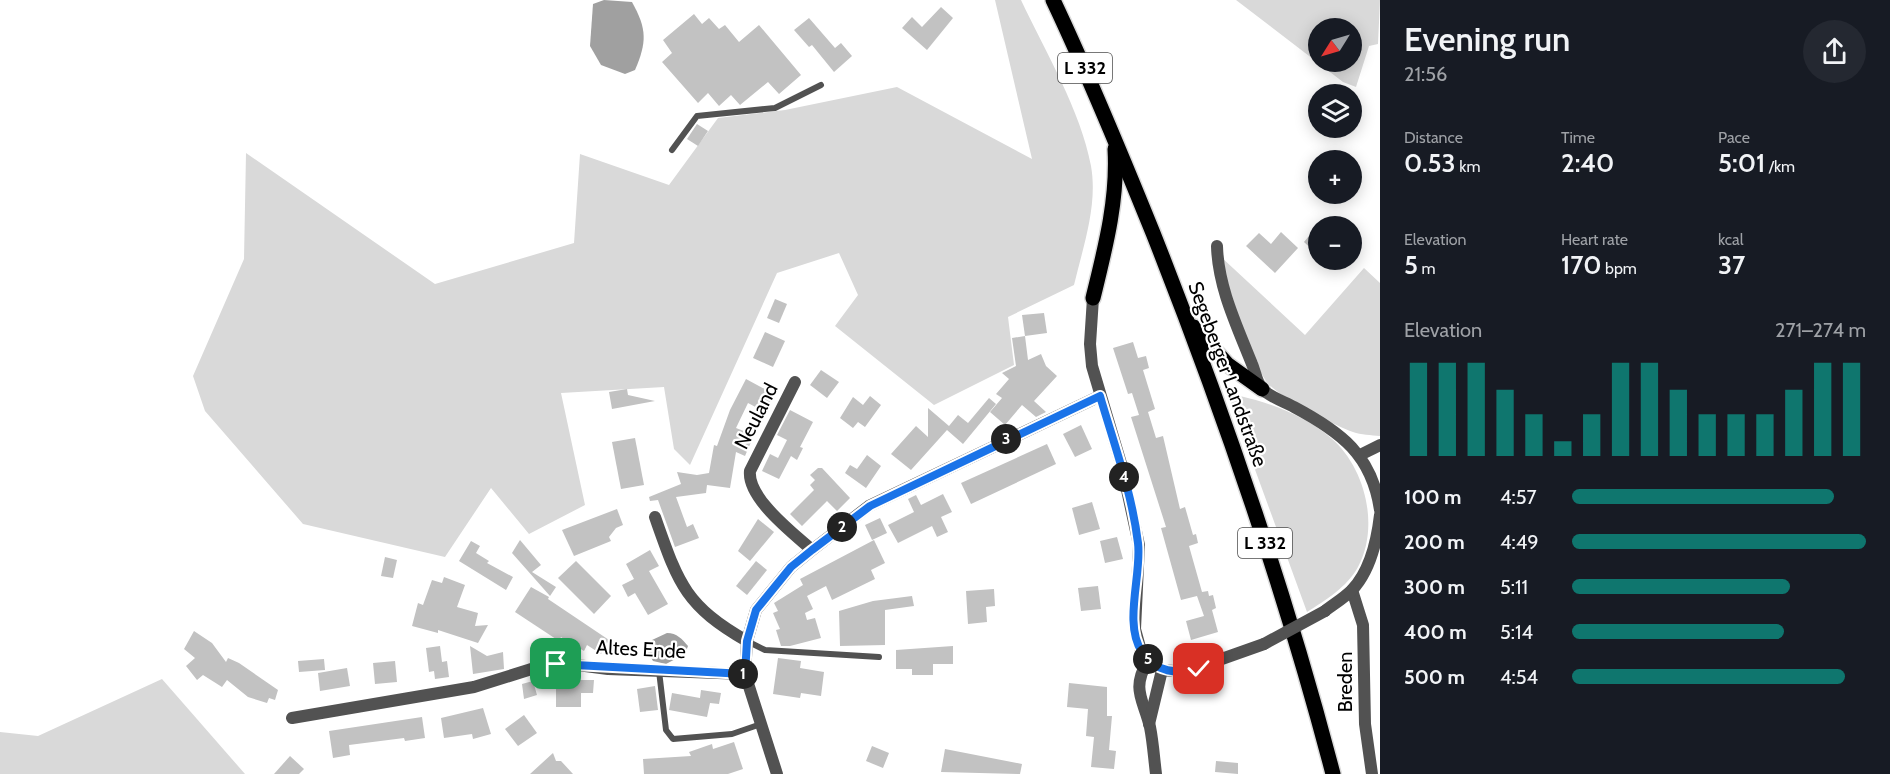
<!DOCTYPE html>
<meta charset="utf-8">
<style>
body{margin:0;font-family:Cabin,sans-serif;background:#242831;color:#f1f3f6;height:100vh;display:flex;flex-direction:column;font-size:22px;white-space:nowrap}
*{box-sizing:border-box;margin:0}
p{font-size:20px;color:#9ea1a6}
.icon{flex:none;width:33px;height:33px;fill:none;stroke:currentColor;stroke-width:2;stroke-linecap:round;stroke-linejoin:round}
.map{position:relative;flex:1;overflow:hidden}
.side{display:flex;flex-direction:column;background:#171b24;width:510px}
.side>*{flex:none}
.needle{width:39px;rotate:233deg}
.buttons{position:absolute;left:1308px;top:18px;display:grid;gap:12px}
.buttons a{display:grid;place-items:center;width:54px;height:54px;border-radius:50%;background:#171b24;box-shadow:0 3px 15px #0003;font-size:30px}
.pin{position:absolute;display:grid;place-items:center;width:51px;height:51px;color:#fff;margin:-26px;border-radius:12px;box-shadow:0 3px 9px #0006}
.km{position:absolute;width:30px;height:30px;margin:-15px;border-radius:50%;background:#222;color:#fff;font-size:16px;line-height:30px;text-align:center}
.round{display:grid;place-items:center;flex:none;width:63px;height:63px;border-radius:32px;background:#242831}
.head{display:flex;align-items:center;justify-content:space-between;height:102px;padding:0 24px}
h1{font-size:33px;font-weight:600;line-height:45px}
.figures{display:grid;grid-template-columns:repeat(3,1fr);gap:9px;height:102px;padding:6px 24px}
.figures div{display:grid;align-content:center}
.figures b{font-size:26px;font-weight:600}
.figures small{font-size:16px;font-weight:400}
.figures p{font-size:16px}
.chart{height:168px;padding:12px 24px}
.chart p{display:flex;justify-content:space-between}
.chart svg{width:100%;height:108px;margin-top:6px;stroke:#0f766e;stroke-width:6}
ul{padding:0 24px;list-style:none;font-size:20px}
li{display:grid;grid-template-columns:96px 72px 1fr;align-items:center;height:45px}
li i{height:15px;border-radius:8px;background:#0f766e}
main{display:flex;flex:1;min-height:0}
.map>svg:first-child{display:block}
.green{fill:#d9d9d9;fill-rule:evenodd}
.water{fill:#a0a0a0}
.building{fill:#c2c2c2}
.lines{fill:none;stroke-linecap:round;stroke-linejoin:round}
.primary-casing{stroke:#dbdbdb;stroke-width:18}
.service{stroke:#525252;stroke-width:6}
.minor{stroke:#525252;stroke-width:12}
.primary{stroke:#000;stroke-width:15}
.minor-bridge{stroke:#525252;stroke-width:12}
.route-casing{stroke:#fff;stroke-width:12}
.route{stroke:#1a73e8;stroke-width:8}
.labels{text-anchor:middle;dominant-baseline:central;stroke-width:4.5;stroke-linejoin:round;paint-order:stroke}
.shield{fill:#fff;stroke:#4c4c4c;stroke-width:1.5}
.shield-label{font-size:18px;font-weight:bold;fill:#000}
.street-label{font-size:20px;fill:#000;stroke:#fff}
</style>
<main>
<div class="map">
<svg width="1380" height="774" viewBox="0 0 1380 774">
<rect width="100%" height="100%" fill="#fff"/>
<g class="green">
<path d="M995,0H1021C1045,51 1081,111 1091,166C1098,205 1083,247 1074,285L1008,317L1014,365L934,405L835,326L858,295L839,253L777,273L690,465L674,449L664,387L561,393L585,505L529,534L491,488L445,557L303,524L205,411L193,376L244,259L246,153L435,284L574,243L580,154L669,185L718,118L785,110L897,87L1032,159Z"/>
<path d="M1236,0H1380L1378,44L1369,46L1356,87L1343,82ZM1318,28H1352V62H1318Z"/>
<path d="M1220,256L1305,335L1364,268L1380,283V436C1371,435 1361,435 1353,432C1335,426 1276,396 1266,381C1243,344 1232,297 1220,256Z"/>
<path d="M1240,396C1271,403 1307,417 1331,438C1365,467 1380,526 1358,567C1347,587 1326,600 1307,612L1230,401Z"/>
<polygon points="162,679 245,774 0,774 0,732 38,736"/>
</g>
<g class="water">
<path d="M604,0L632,2C647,29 647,42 635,70L625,74L601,65L590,46L593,4Z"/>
<path d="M667,633C677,633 682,639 688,646L685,654L666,664L653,661L646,649L652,640Z"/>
</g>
<g class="building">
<polygon points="941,7 953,18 927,50 902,28 912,17 922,27"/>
<polygon points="694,14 702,24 709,18 719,29 725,25 739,42 759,25 801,75 779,94 768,82 740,105 731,95 719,106 708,93 698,103 662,62 672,53 663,40"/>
<polygon points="809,18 835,48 841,43 852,56 834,72 812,45 809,47 794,30"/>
<polygon points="697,124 708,131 698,146 687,139"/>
<polygon points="1318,225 1318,255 1304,242"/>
<polygon points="1281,232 1298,248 1275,273 1246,246 1259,233 1271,244"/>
<polygon points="775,299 787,304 779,323 767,318"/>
<polygon points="1044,313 1047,333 1025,336 1022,315"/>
<polygon points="765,332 785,341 773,367 753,358"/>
<polygon points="1025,336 1028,360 1041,354 1046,366 1057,376 1034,401 1046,412 1036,417 1022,405 1005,425 990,412 1002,398 996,394 1009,379 1002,373 1016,366 1012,338"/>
<polygon points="1133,342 1138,358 1146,356 1149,368 1143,370 1155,409 1148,412 1156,438 1163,436 1180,509 1185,507 1193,535 1196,534 1198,543 1189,546 1202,592 1208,591 1209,596 1213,595 1216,608 1212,610 1218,632 1191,640 1186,621 1204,616 1197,596 1181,600 1161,528 1166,527 1131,417 1139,415 1132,393 1128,394 1113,348"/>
<polygon points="821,370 839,382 827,398 810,385"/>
<polygon points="746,379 774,394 765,412 748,403 736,428 754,435 745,456 736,452 730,488 707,485 706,493 676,497 687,527 693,524 699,538 675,547 658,500 650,501 649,497 681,484 677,472 697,475 709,473 714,445 717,446 730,410"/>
<polygon points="627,389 628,395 655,401 612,409 609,392"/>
<polygon points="870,396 881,405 865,427 858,422 853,428 840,418 853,397 863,405"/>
<polygon points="989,398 996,404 963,444 947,430 911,470 891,454 916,426 928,437 928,408 949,426 958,415 968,423"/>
<polygon points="790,410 813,422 800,447 803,448 797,460 791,456 779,479 762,471 770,454 778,458 787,440 777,435"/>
<polygon points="1081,425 1092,449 1075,457 1063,434"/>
<polygon points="635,438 644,485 621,489 612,442"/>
<polygon points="1047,444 1056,464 971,504 961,483"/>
<polygon points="867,455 881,466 866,488 845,473 850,465 857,469"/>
<polygon points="818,468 822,468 850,498 837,511 827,501 802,526 790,514 814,490 810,485 815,480 810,475"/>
<polygon points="943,494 952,512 941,517 948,532 937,537 932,526 898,543 888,525 914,512 908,499 916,495 921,505"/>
<polygon points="1092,502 1100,529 1079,535 1072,508"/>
<polygon points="617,509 623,525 616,528 609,537 611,541 574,556 562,530"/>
<polygon points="880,518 887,533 872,540 865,525"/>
<polygon points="758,519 774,532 750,561 738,551"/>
<polygon points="1117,537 1123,559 1105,563 1100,541"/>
<polygon points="520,540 541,565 532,572 556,587 550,596 512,553"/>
<polygon points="874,540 885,563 871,570 875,579 832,600 826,586 807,596 813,609 805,613 807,620 815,618 821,638 790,646 781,646 776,630 780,629 773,613 778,611 774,603 803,585 800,579"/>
<polygon points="471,541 480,546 476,553 489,561 487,563 513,577 506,590 459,561"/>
<polygon points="650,550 659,566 649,571 668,604 648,615 635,593 628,597 622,585 634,579 626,564"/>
<polygon points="385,557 397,560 393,578 381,576"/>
<polygon points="576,561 611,596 594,614 558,578"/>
<polygon points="756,561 767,570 747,595 736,586"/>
<polygon points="444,577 465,585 457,607 478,613 475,626 488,625 478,643 438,630 438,633 412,626 418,603 423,605 432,580 442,583"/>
<polygon points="1098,586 1101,609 1081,611 1078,588"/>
<polygon points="531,587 549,597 548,599 609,640 601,654 587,645 584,651 561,637 559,641 515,612"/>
<polygon points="994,589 995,606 986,607 987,622 968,624 966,591"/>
<polygon points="912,596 914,606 885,610 885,645 840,646 839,611 873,601"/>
<polygon points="194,631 212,643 226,662 228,658 239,663 278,690 275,700 269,698 267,703 248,697 227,680 222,687 203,675 197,680 186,666 195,658 184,649"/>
<polygon points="440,646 442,662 447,661 449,677 435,679 434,671 429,672 426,648"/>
<polygon points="470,646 487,656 503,652 504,669 473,674"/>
<polygon points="953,646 953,664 933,664 933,675 912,675 912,669 896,669 896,650"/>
<polygon points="778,658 801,661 800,668 824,672 821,696 801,693 800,698 773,694"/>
<polygon points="324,659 325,670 299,672 298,661"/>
<polygon points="395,661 397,682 375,684 373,663"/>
<polygon points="347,668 350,686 320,691 318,673"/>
<polygon points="563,680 594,680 593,693 581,693 581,707 556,707 556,684 563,684"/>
<polygon points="533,681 537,695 524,699 522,684"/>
<polygon points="1069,683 1107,687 1107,716 1112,716 1109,750 1116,751 1114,769 1091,767 1094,737 1086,736 1088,709 1067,707"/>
<polygon points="655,686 658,710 640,712 637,689"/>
<polygon points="701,690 721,693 719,704 710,703 707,717 669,710 672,693 700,698"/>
<polygon points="483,708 491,734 473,739 472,734 444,738 441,718"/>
<polygon points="524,715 537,733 518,746 505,729"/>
<polygon points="422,717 425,738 405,741 404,738 349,745 350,755 333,758 329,731"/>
<polygon points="734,742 743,769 728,774 644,774 643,759 691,756 689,752 712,744 713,749"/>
<polygon points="872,746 889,753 883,768 866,761"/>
<polygon points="945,749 1022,764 1020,774 941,772"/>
<polygon points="553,753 556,761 561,761 573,774 530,774"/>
<polygon points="290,756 304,769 299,774 274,774"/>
<polygon points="1216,761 1238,763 1238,774 1215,772"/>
</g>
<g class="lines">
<g class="primary-casing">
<g id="primary">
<path d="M1053,0C1089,76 1121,154 1153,233C1223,410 1285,590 1333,774"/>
<path d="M1093,298C1105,249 1118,200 1115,149"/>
<polyline points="1194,327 1227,364 1262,389"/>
</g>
</g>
<g class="service">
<polyline points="672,150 697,116 775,108 821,85"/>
<polyline points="747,641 765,650 879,657"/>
<polyline points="659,671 666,730 673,739 732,734 761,724"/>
</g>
<g class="minor">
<path d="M1217,246C1218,287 1237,326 1252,364C1255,371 1257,383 1262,389C1268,396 1285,402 1294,407C1341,432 1372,455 1380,510"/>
<polyline points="1093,298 1090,344 1092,366 1122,467 1139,545 1135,629 1141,651 1162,670 1185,672 1264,644"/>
<path d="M795,382L750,471C747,498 793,533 812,550"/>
<polyline points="1360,455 1380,445"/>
<path d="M655,517C678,582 684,605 747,641"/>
<polyline points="1352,590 1363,625 1365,724 1372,774"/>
<path d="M1325,611C1334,604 1344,598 1352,590C1370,571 1377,541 1380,515"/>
<path d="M1148,660C1131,690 1143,698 1150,727C1153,742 1154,758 1156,774"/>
<polyline points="745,674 747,641 756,610 791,567 812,550 869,506 1100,396"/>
<polyline points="292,718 474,687 541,666 570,664 608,669 745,674 777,774"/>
<polyline points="1149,724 1162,670"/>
</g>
<use href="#primary" class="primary"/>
<polyline class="minor-bridge" points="1264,644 1325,611"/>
</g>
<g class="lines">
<g class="route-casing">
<path id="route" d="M556,664L745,674L747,641L756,610L791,567L812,550L870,506L1100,396C1114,444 1132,493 1138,543C1142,574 1123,624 1142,652C1156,673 1177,674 1199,669"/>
</g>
<use href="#route" class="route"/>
</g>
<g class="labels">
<g class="shield">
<rect x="1058" y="53" width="54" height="30" rx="4.5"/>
<rect x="1238" y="528" width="54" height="30" rx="4.5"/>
</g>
<g class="shield-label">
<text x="1085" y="68">L 332</text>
<text x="1265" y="543">L 332</text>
</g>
<g class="street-label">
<text transform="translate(1228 374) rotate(70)">Segeberger Landstraße</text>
<text transform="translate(756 416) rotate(-63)">Neuland</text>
<text transform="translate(641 649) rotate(3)">Altes Ende</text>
<text transform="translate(1345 682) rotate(-90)">Breden</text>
</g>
</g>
</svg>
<div class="buttons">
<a><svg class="needle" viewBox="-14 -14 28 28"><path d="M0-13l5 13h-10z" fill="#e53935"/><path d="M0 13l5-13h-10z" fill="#9ea1a6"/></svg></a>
<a><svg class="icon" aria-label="layers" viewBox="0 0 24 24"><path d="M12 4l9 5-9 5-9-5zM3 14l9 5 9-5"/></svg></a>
<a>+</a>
<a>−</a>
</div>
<div class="pin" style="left:556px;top:664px;background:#1e9e55"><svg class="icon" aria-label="arrive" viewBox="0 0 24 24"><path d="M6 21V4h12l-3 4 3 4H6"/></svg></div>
<div class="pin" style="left:1199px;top:669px;background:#d93025"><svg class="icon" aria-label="check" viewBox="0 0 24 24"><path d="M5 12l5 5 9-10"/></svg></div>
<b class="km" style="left:743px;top:674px">1</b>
<b class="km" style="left:842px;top:527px">2</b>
<b class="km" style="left:1006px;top:439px">3</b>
<b class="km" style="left:1124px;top:477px">4</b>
<b class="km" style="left:1148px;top:659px">5</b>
</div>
<section class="side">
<div class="head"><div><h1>Evening run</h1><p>21:56</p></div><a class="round"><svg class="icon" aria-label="share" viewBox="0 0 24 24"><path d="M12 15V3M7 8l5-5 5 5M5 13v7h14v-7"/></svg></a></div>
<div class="figures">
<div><p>Distance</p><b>0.53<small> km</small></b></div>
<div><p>Time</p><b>2:40</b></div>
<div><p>Pace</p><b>5:01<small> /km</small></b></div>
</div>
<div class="figures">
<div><p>Elevation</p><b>5<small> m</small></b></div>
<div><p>Heart rate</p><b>170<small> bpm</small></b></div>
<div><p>kcal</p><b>37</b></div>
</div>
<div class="chart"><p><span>Elevation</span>271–274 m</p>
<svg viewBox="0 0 160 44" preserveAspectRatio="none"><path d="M5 44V6M15 44V6M25 44V6M35 44V17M45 44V27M55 44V38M65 44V27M75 44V6M85 44V6M95 44V17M105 44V27M115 44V27M125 44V27M135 44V17M145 44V6M155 44V6"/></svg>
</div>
<ul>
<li><b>100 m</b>4:57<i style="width:89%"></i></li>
<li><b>200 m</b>4:49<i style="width:100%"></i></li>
<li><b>300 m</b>5:11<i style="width:74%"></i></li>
<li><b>400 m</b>5:14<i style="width:72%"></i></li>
<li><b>500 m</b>4:54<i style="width:93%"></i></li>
</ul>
</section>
</main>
